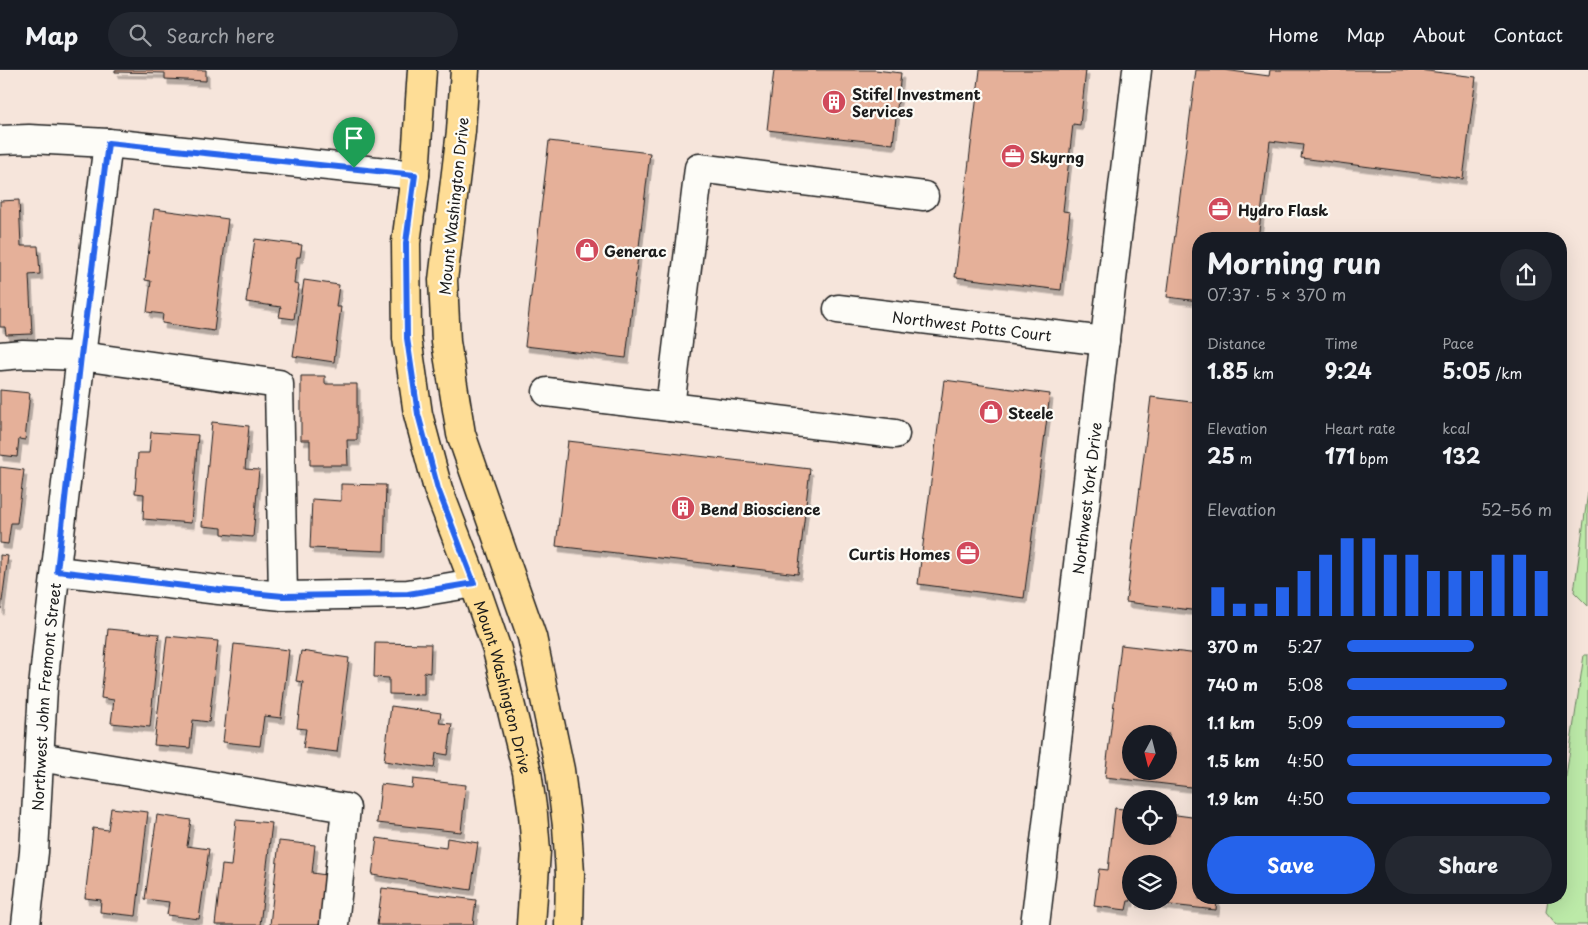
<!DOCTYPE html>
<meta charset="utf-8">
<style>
body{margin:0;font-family:"Playpen Sans",sans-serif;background:#242831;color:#f1f3f6;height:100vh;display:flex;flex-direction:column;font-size:19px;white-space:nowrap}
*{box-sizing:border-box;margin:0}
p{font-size:16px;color:#9ea1a6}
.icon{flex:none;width:28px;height:28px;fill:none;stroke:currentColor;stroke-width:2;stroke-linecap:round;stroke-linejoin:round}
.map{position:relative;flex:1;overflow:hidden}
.details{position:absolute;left:1192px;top:162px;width:375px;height:672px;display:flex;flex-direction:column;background:#171b24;border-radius:20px;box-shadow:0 5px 20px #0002}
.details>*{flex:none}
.needle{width:32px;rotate:187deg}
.fabs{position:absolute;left:1122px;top:655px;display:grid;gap:10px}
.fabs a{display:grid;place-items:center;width:55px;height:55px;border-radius:50%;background:#171b24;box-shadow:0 5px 20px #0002;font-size:25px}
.pin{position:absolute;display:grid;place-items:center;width:42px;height:42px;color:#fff;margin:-51px -21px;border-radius:50% 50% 50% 0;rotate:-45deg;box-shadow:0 0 5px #0007}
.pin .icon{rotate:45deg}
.round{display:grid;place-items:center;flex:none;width:52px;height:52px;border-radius:26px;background:#242831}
.headline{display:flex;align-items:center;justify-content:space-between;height:85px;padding:0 15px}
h1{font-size:28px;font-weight:700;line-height:38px}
.figures{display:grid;grid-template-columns:repeat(3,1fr);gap:8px;height:85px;padding:5px 15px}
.figures div{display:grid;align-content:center}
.figures b{font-size:21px;font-weight:700}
.figures small{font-size:14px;font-weight:400}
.figures p{font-size:14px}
.chart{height:140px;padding:10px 15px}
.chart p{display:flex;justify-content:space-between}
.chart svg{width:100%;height:90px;margin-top:5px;stroke:#2563eb;stroke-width:6}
.primary-button{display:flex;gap:10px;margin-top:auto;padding:10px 15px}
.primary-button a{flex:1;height:58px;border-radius:30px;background:#2563eb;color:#fff;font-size:20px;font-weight:700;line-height:58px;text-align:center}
.primary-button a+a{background:#242831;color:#f1f3f6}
ul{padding:0 15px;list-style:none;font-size:16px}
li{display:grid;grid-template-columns:80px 60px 1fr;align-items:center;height:38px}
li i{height:12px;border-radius:6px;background:#2563eb}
header{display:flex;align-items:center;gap:30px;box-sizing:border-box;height:70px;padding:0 25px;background:#171b24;border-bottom:1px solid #363941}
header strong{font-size:24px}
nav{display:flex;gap:28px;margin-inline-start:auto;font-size:18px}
.search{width:350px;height:45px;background:#242831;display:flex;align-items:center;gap:12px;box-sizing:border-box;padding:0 18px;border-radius:28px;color:#9ea1a6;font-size:19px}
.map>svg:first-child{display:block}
.green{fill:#bceaa8;stroke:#6c8362}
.building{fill:#e5b099;stroke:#1c1c1c;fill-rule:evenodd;filter:url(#shadow)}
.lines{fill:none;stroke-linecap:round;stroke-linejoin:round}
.minor-casing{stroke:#1c1c1c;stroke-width:31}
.major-casing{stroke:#1c1c1c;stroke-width:31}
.minor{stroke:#fdfcf7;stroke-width:28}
.major{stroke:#fedd96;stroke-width:28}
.route-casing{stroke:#fff;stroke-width:10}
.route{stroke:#2563eb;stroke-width:6}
.labels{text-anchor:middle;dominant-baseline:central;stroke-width:4.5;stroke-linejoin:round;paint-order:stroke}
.poi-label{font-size:15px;font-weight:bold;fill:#1c1c1c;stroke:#fdfcf7;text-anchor:start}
.street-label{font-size:15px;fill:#1c1c1c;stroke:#fdfcf7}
</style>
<header>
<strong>Map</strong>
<div class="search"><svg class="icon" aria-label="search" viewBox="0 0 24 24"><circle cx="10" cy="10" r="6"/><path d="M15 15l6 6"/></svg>Search here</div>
<nav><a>Home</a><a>Map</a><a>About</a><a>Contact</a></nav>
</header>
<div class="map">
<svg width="1588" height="855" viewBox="0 0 1588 855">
<defs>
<filter id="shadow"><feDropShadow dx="3" dy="5.5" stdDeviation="0" flood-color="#0004"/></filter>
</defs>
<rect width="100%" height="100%" fill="#f6e5db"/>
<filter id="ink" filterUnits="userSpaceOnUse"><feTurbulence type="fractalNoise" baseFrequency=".02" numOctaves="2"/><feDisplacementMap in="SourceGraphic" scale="10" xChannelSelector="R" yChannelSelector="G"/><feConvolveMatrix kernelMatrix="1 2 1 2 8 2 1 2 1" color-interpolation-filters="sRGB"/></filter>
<g filter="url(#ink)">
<g class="green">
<polygon points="1588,422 1588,536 1574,522"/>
<polygon points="1584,585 1588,585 1588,855 1557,855 1546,842 1548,829 1561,829 1561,740"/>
</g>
<g class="building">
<polygon points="115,0 206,0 206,11 165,9 165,3 115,2"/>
<polygon points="774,0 875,0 901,3 893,74 767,60"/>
<polygon points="980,0 1086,0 1080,55 1073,54 1063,141 1070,142 1061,220 955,207"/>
<polygon points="1196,0 1224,0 1269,6 1270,0 1419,0 1476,7 1463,109 1301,88 1303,75 1270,71 1258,169 1199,169 1199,231 1167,227"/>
<polygon points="549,71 650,83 626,288 525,276"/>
<polygon points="19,130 21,176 38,176 40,204 29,205 32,264 6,265 5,257 0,257 0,131"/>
<polygon points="154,139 228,149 214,261 162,253 163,244 147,242 151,211 145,210"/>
<polygon points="255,169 302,175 300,187 297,187 294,214 299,215 294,249 279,247 281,237 246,232"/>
<polygon points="304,210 339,215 336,237 341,237 334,292 293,286"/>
<polygon points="301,306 325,306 325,314 357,314 357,370 347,370 348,395 310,395 310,370 301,370"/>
<polygon points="944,310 1050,324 1024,528 918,514"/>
<polygon points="0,320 30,323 25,370 19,369 17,387 0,385"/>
<polygon points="1151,327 1199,333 1199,541 1126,532"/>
<polygon points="212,352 249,356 245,399 259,400 253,467 222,464 222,458 202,456"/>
<polygon points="151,362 198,365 191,453 143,449 144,424 135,423 138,383 149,383"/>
<polygon points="568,371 810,399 798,504 556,476"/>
<polygon points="0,397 24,400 17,453 11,453 8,474 0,473"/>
<polygon points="341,414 386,415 384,481 310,478 312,429 341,431"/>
<polygon points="0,485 8,486 1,539 0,539"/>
<polygon points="108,559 159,564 150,657 111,653 114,630 101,628"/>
<polygon points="167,566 218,571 209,652 193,650 190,678 154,675"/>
<polygon points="375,573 431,574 430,603 424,602 424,625 389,624 389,608 374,607"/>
<polygon points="234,574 289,580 281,648 264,646 260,676 223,672"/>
<path d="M1121,575L1199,584V718L1105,707ZM1131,664H1169V701H1131Z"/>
<polygon points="301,581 349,588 337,682 303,678 306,659 297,658 303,612 296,611"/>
<polygon points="391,636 441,643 439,653 452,654 448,685 436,683 434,698 384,691"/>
<polygon points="413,709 466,715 461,762 377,753 381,714 412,718"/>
<polygon points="111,738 148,742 136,846 100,842 101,830 85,828 93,758 108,760"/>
<polygon points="1115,738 1131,740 1131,766 1169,766 1169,744 1199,748 1199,829 1217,829 1216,840 1134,831 1169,831 1169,794 1131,794 1131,831 1128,831 1126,840 1094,836 1099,799 1108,800"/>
<polygon points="157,745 191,750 187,776 209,779 199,849 167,845 169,832 145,829"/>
<polygon points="236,750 272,753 260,855 215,855 222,795 231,796"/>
<polygon points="377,768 446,778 447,768 478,773 471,820 372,805"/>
<polygon points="279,771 315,775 312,803 326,805 321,855 270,855"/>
<polygon points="382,818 476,830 473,855 377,855"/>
</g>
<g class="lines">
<g class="minor-casing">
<g id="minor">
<polyline points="0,70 29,69 108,73 415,105"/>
<path id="s1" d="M838,239L1105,271"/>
<polyline points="0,286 23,284 81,286 279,314 283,526"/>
<polyline points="547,322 670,337"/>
<polyline points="895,364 670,337 699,98 924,126"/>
<polyline points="57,501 219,520 283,526 408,524 474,513"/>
<polyline points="39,687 346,738 334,855"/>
<path id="s2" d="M26,855L34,782L43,618L50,549L81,286L108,73"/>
<path id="s3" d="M1035,855L1137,0"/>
</g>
</g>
<g class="major-casing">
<g id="major">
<path id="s4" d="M422,0L415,105L406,173L407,268L418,344L438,419L474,513L497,580L527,702L533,744L536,781L531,855"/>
<polyline points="465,0 461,61 443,210 446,272 461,364 532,567 560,700 567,756 570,804 569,855"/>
</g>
</g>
<use href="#minor" class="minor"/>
<use href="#major" class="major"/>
</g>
</g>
<g class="lines" filter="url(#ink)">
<g class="route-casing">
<polygon id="route" points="108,73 415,105 406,173 407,268 418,344 438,419 474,513 408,524 283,526 219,520 57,501 81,286"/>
</g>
<use href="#route" class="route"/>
</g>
<defs>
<g id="building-disc" transform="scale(1.25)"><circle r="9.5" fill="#d1495b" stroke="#fdfcf7"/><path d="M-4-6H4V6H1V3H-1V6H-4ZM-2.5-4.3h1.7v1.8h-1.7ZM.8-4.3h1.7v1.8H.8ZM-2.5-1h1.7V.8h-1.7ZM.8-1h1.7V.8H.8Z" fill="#fff"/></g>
<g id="office-disc" transform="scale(1.25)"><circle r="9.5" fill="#d1495b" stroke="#fdfcf7"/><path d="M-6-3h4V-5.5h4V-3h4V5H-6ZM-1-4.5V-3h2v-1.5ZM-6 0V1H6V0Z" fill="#fff"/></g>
<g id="shop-disc" transform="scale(1.25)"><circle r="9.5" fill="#d1495b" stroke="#fdfcf7"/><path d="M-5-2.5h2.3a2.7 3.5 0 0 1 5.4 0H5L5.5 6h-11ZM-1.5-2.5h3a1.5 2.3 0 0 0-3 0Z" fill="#fff"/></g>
</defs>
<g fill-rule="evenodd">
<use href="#building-disc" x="834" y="32"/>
<use href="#office-disc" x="1013" y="86"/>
<use href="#office-disc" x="1220" y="139"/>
<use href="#shop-disc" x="587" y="180"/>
<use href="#shop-disc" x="991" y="342"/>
<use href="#building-disc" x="683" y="438"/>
<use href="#office-disc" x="968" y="483"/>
</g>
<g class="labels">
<g class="poi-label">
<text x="852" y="23">Stifel Investment<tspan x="852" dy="17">Services</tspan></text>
<text x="1030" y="86">Skyrng</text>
<text x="1238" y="139">Hydro Flask</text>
<text x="604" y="180">Generac</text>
<text x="1008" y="342">Steele</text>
<text x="700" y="438">Bend Bioscience</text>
<text x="950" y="483" text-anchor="end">Curtis Homes</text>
</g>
<g class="street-label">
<text transform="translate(453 136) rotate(-84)">Mount Washington Drive</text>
<text stroke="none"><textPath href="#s1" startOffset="135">Northwest Potts Court</textPath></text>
<text stroke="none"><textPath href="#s3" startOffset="430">Northwest York Drive</textPath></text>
<text stroke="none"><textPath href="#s4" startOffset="632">Mount Washington Drive</textPath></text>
<text stroke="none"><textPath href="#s2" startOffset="229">Northwest John Fremont Street</textPath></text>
</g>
</g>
</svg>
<div class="fabs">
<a><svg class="needle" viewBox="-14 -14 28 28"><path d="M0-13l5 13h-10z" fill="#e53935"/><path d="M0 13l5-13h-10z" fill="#9ea1a6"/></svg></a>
<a><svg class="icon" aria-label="locate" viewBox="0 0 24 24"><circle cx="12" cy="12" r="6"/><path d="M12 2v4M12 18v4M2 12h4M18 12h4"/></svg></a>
<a><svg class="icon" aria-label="layers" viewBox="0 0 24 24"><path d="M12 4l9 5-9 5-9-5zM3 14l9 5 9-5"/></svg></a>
</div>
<div class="pin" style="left:354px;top:98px;background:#1e9e55"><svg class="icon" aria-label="arrive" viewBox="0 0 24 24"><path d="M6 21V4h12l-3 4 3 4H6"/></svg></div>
<section class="details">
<div class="headline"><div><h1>Morning run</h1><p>07:37 · 5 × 370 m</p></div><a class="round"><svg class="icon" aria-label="share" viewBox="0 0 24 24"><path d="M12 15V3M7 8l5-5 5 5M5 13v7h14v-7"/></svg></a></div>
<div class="figures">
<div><p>Distance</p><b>1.85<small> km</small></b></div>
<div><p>Time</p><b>9:24</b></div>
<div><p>Pace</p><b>5:05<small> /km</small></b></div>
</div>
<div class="figures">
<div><p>Elevation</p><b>25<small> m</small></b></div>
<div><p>Heart rate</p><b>171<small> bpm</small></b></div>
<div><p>kcal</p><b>132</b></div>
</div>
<div class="chart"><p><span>Elevation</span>52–56 m</p>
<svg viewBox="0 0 160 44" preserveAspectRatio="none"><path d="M5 44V30M15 44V38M25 44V38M35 44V30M45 44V22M55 44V14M65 44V6M75 44V6M85 44V14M95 44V14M105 44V22M115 44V22M125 44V22M135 44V14M145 44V14M155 44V22"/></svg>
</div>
<ul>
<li><b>370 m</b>5:27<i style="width:62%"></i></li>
<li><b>740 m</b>5:08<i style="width:78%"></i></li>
<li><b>1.1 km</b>5:09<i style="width:77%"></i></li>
<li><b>1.5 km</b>4:50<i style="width:100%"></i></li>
<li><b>1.9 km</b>4:50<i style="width:99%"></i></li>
</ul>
<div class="primary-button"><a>Save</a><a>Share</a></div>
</section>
</div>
